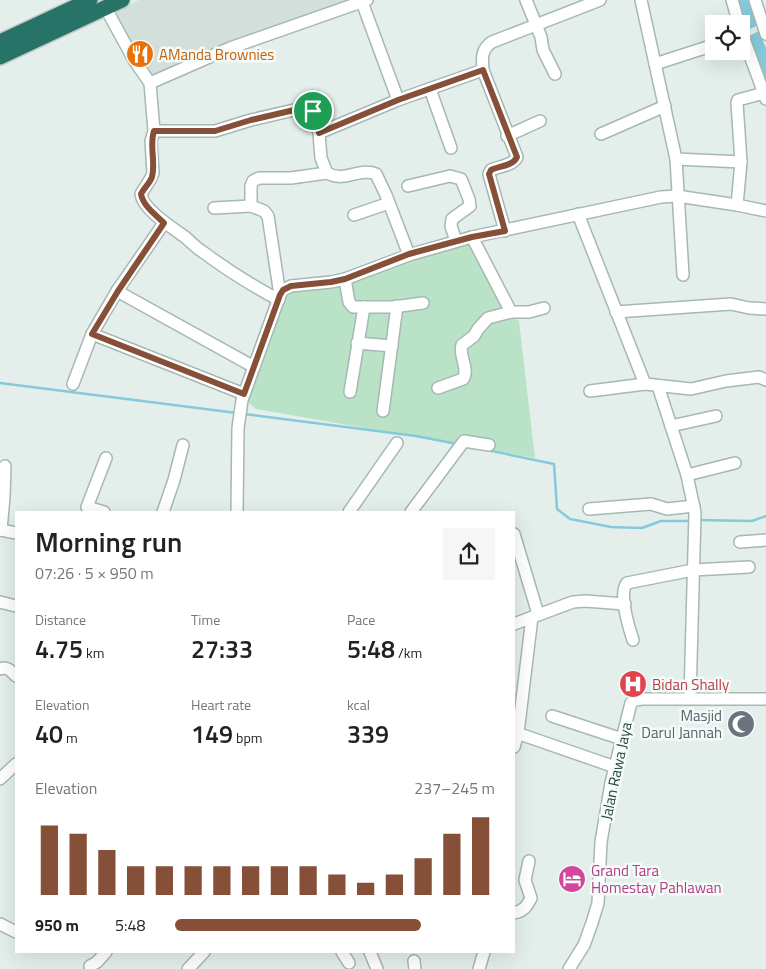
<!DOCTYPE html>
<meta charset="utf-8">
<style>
body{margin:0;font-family:"Titillium Web",sans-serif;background:#f6f6f6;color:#222;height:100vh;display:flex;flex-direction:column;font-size:19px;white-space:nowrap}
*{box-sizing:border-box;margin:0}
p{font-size:16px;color:#767676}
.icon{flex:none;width:28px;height:28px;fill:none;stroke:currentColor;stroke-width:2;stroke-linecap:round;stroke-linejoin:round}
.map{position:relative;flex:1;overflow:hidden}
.details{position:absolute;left:15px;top:511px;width:500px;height:442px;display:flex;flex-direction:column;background:#fff;border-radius:0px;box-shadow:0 5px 20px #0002}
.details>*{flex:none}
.fabs{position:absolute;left:705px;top:15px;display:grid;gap:10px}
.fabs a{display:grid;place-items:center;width:45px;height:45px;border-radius:0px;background:#fff;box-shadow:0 5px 20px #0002;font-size:25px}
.pin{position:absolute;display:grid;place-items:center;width:42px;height:42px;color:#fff;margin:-21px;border:2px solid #fff;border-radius:50%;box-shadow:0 1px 5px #0007}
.round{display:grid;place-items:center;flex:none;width:52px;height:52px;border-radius:0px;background:#f6f6f6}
.head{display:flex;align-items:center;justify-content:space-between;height:85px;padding:0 20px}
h1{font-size:28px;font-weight:600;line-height:38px}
.stats{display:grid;grid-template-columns:repeat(3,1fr);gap:8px;height:85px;padding:5px 20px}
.stats div{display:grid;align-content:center}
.stats b{font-size:25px;font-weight:600}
.stats small{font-size:14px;font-weight:400}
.stats p{font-size:14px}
.chart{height:140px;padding:10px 20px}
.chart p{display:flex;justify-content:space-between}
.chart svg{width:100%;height:90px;margin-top:5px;stroke:#854f38;stroke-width:6}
ul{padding:0 20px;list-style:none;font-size:16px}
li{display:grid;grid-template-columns:80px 60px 1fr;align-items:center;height:38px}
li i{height:12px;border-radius:6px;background:#854f38}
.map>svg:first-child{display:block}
.built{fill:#d2dfda}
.green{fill:#bae2c7}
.water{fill:#86c9da}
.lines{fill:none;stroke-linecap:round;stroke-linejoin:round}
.stream{stroke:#86c9da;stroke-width:2.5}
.minor-casing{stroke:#a5b8b3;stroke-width:14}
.highway-casing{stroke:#c1cac8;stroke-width:18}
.minor{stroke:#fff;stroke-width:11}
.highway{stroke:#287368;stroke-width:15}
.route-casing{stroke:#fff;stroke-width:10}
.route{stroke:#854f38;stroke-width:6}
.labels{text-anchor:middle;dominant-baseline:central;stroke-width:5;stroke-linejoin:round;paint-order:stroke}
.food-label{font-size:15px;fill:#c56008;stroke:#f5fbf8;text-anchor:start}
.health-label{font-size:15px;fill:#be3a42;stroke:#f5fbf8;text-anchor:start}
.worship-label{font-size:15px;fill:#5b616d;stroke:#f5fbf8;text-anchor:end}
.street-label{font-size:15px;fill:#20433c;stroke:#f5fbf8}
.hotel-label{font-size:15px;fill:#b23c85;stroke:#f5fbf8;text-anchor:start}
</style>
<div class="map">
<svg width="766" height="969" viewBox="0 0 766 969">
<rect width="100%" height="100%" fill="#e4efeb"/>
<polygon class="built" points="139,0 355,0 149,77 112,13"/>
<polygon class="green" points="468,242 504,313 519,321 535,458 256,409 244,398 285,289"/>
<g class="water">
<polygon points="736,0 751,0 759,25 745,31"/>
<polygon points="759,31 766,48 766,90 747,37"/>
</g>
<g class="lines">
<g class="stream">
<polyline points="0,383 237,413"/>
<polyline points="245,414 416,436 457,444"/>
<polyline points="482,449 554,464 557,509 570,519 611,527 642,528 661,521 690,521"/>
<polyline points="698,520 752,521 766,516"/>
</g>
<g class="minor-casing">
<g id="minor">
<polyline points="526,0 541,37 543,50 555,74"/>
<polyline points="641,0 676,159 683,275"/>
<polyline points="732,0 739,24"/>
<polyline points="755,0 766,34"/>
<polyline points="362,2 398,100"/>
<path d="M105,7L134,60L150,83L154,131L151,141L153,173L151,178L141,194C143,210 173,228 185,237C191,242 196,248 203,252C227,270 253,286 279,300"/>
<polyline points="741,31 766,99"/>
<polyline points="655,64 714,45"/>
<path d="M483,70L517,157C513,166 499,166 491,170L489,174L505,231"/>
<polyline points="150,83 230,48 367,0"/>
<polyline points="430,89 451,148"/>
<polyline points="154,131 215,131 251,120 307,107 311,109 313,111 319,133"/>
<polyline points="601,134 665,106"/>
<polyline points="507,136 540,121"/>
<polyline points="676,159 741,162"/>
<polyline points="408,186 450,176 461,179 469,199 470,206 452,219 451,226 456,241"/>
<polyline points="737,205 741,162 737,103 738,100 764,93"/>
<polyline points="214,208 251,206"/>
<polyline points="578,214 645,384"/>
<polyline points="354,215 389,203"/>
<polyline points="472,237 511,312 529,312 544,308"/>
<path d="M409,255L386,195L376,174C359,167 345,183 327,173L321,158L319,133L398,100L483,70C482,59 481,49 492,42L600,0"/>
<polyline points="345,279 349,302 353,307 393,307 423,303"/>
<polyline points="117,291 254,367"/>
<polyline points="280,295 268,216 264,211 251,206 251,186 253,181 259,178 291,178 327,173"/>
<polyline points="616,312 731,304 749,308 766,309"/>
<polyline points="92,334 244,394"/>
<polyline points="357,343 392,346"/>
<polyline points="73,384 92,334 117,291 164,223"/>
<polyline points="658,386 687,475 695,513 690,698"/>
<path d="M438,388L463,379C470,369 458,356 462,345L474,336L478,329L488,318L511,312"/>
<polyline points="590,391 645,384 691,389 726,381 759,377 766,380"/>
<polyline points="350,392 364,307"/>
<polyline points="383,411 397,306"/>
<polyline points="671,426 716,416"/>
<polyline points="687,475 735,463"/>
<polyline points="589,509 651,504 667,509 694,506"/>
<polyline points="104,512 87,507 106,458"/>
<polyline points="163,512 174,480 183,445"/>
<polyline points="237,512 238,428 242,400 280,295 283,290 291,286 331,282 345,279 409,255 472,237 661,197 677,196 737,205 766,211"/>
<polyline points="349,512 397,443"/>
<polyline points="411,512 464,441 489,445"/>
<polyline points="0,530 16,533"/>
<polyline points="1,530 4,497 5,466"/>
<polyline points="514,534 538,614"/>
<polyline points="740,542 766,540"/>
<polyline points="0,602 16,606"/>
<polyline points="514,624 573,602 585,601 625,604"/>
<path d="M633,640C629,628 618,593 627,583L693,570L749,567"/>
<path d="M0,669C7,666 11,671 16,676"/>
<polyline points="552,716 622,739"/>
<polyline points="514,732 615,767"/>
<polyline points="514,747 518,733 532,617"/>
<polyline points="0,779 16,764"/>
<path d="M514,913C524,911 527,906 531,898L525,880L529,861"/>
<polyline points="0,924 16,932"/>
<polyline points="342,952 349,963"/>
<polyline points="370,952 377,969"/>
<polyline points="414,961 415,969"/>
<polyline points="90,966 97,962 106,952"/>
<polyline points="188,969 204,952"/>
<polyline points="479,969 484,952"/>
<polyline points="569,969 584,945 592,923 598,903 601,842 611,783 631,703 635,700 642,699 766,699"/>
</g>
</g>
<g class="highway-casing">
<g id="highway">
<polyline points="0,42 90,0"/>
<polyline points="0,57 122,0"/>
</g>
</g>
<use href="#minor" class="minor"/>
<use href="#highway" class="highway"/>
</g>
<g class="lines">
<g class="route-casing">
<path id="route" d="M483,70L517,157C513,166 499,166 491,170L489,174L505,231L472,237L409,254L345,279L331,282L291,286L283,290L280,295L244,394L92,334L118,291L164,223C156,215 143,206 141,194C144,188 150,183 152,177C156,162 149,146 154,131H215L251,120L307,107L313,111L319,133L398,100Z"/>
</g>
<use href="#route" class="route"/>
</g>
<defs>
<g id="restaurant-disc" transform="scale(1.4375)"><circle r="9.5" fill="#e8710a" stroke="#f5fbf8"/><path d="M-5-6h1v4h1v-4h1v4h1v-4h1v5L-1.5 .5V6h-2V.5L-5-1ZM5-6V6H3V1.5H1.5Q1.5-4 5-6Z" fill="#fff"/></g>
<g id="hospital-disc" transform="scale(1.4375)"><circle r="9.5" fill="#e0444e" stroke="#f5fbf8"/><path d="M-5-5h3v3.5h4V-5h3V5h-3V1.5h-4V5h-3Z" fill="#fff"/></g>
<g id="mosque-disc" transform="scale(1.4375)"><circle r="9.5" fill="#6b7280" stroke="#f5fbf8"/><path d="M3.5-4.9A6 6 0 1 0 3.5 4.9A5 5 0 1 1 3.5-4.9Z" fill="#fff"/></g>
<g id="hotel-disc" transform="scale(1.4375)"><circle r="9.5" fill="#d1479c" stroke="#f5fbf8"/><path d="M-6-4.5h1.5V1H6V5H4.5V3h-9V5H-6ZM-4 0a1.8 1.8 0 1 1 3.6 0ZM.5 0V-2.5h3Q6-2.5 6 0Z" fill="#fff"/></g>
</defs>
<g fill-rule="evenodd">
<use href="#restaurant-disc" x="140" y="54"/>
<use href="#hospital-disc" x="633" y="684"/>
<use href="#mosque-disc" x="741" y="724"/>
<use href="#hotel-disc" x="572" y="879"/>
</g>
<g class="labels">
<g class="food-label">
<text x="159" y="54">AManda Brownies</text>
</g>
<g class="health-label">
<text x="652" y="684">Bidan Shally</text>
</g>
<g class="worship-label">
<text x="722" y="715">Masjid<tspan x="722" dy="17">Darul Jannah</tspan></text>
</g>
<g class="street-label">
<text transform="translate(616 771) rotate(-78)">Jalan Rawa Jaya</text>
</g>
<g class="hotel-label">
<text x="591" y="870">Grand Tara<tspan x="591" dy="17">Homestay Pahlawan</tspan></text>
</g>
</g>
</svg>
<div class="fabs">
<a><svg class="icon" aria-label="locate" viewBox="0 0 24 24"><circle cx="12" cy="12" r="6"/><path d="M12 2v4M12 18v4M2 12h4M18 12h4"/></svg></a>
</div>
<div class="pin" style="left:313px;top:111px;background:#1e9e55"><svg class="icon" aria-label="arrive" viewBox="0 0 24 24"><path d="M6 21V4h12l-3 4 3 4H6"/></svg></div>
<section class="details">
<div class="head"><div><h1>Morning run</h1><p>07:26 · 5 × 950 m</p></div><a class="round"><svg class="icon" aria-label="share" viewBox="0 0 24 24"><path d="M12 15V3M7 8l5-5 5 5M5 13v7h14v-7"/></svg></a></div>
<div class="stats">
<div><p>Distance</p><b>4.75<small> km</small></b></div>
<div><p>Time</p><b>27:33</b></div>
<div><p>Pace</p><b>5:48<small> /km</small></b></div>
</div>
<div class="stats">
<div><p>Elevation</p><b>40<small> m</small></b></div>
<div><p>Heart rate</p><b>149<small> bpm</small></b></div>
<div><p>kcal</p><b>339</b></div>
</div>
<div class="chart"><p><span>Elevation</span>237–245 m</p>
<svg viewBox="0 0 160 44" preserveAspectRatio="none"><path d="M5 44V10M15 44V14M25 44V22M35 44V30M45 44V30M55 44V30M65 44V30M75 44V30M85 44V30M95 44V30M105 44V34M115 44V38M125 44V34M135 44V26M145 44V14M155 44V6"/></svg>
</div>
<ul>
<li><b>950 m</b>5:48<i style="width:77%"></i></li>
</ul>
</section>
</div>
